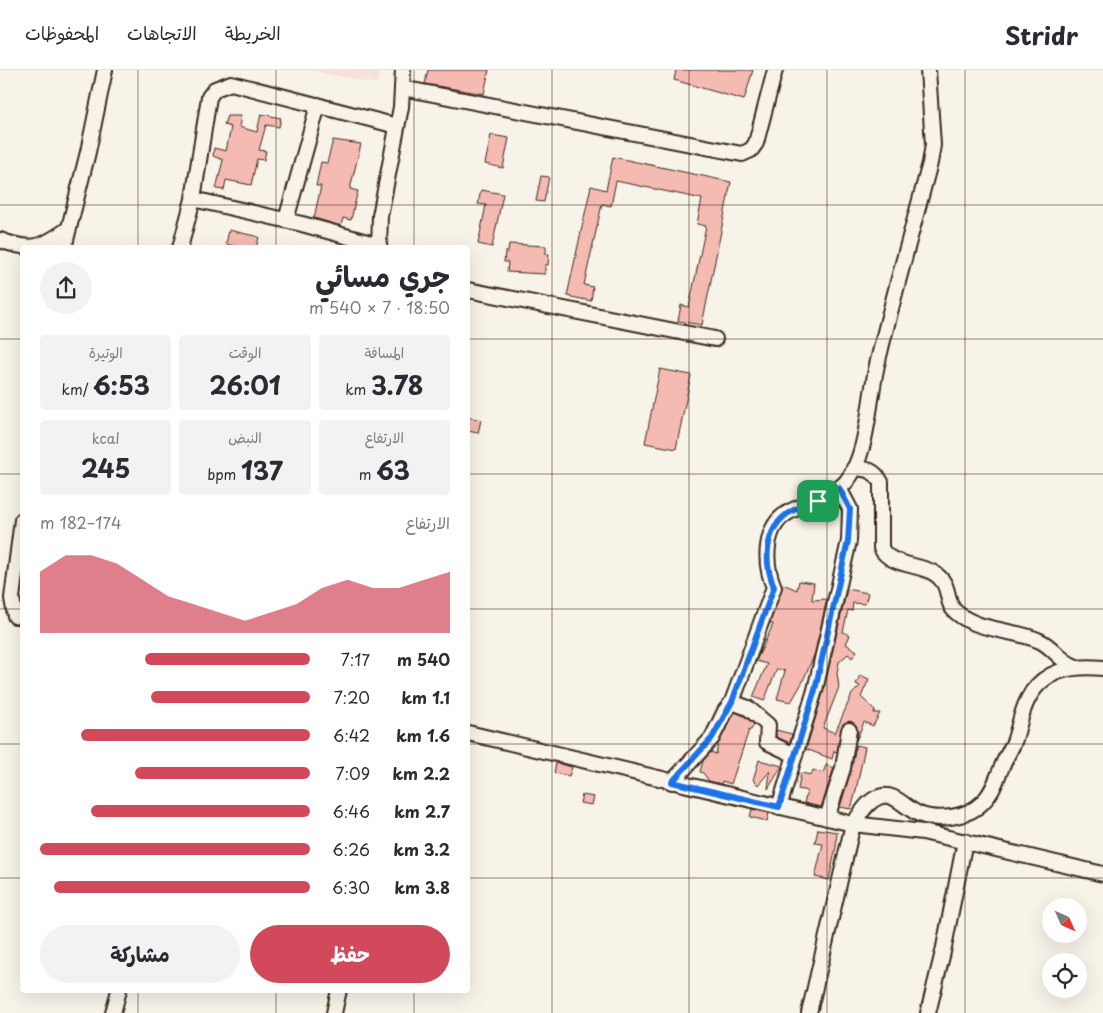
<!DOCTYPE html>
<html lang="ar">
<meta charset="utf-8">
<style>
body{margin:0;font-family:"Playpen Sans","Playpen Sans Arabic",sans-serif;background:#f2f2f3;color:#2b2b33;direction:rtl;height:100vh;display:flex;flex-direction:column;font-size:19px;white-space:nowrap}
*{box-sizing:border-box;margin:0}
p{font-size:16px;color:#7c7c81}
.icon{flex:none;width:28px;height:28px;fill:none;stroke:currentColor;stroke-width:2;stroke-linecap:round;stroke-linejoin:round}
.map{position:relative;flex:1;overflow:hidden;direction:ltr}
.side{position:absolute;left:20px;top:175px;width:450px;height:748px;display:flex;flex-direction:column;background:#fff;border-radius:5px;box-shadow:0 5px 20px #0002;direction:rtl}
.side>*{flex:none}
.needle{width:32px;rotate:135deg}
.buttons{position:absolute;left:1042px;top:828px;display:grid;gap:10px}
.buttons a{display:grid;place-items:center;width:45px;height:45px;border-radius:50%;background:#fff;box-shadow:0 5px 20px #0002;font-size:25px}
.pin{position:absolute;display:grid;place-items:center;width:42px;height:42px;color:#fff;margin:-21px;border-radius:10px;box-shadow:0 2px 8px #0006}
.round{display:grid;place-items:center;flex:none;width:52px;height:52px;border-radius:26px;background:#f2f2f3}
.headline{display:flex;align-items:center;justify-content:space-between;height:85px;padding:0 20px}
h1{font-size:28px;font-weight:700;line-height:38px}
.metrics{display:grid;grid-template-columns:repeat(3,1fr);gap:8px;height:85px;padding:5px 20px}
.metrics div{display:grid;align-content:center;border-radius:5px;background:#f2f2f3;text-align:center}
.metrics b{font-size:25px;font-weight:700}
.metrics small{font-size:14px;font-weight:400}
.metrics p{font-size:14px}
.chart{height:140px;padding:10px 20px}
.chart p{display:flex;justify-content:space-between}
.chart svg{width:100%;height:90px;margin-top:5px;fill:#d1495b;opacity:.7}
.action{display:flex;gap:10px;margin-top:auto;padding:10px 20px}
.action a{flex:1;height:58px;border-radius:30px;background:#d1495b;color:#fff;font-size:20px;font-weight:700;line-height:58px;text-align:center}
.action a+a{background:#f2f2f3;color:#2b2b33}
ul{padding:0 20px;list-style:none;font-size:16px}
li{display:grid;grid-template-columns:80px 60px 1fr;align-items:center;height:38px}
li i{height:12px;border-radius:6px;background:#d1495b}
header{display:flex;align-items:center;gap:30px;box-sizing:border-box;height:70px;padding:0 25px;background:#fff;border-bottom:1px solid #e1e1e2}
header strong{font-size:24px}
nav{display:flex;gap:28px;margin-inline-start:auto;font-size:18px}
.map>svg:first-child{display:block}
.built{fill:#f6e2d8}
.building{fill:#f5bab2;stroke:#3b2a1e}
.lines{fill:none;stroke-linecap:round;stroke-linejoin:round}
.minor-casing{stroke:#3b2a1e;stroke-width:18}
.minor{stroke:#f7f3e8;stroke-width:14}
.route-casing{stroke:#fff;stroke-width:10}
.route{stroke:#1a73e8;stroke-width:6}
.grid{fill:none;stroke:#3b2a1e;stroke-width:1;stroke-opacity:0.55}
</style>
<header>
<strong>Stridr</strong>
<nav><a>الخريطة</a><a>الاتجاهات</a><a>المحفوظات</a></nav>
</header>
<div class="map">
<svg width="1103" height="943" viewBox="0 0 1103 943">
<rect width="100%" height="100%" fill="#f7f3e8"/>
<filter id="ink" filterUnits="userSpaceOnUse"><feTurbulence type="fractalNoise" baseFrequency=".02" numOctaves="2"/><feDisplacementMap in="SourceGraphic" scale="10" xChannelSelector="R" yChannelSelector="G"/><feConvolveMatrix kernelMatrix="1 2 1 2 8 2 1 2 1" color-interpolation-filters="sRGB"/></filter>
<g filter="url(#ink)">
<polygon class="built" points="309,0 380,0 376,14"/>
<g class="building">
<polygon points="428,0 489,0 484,24 425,14"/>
<polygon points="676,0 753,0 744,30 674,10"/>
<polygon points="261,44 281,48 279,57 266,55 259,80 266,81 264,90 257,89 251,115 226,110 224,120 216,119 223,90 213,86 214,78 226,81 231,57 224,55 227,46 241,46 239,57 257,62"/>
<polygon points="491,65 509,68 503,98 485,94"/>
<polygon points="333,70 361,74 350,119 358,121 355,132 351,150 343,148 341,156 314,148 321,116 316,116 321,92 327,93"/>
<polygon points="613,87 731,112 702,255 678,251 681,235 689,237 706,156 697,154 702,129 688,126 616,111 611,136 602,134 584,215 593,217 591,231 567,226 591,116 606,120"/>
<polygon points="541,106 549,107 544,132 536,131"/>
<polygon points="481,120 503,124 492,177 478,174 486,135 478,134"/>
<polygon points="229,160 259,167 256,178 241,178 226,174"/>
<polygon points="509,174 546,176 546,184 549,184 548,195 545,195 545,204 507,202 508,192 504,192 505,182 508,182"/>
<polygon points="660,299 691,305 676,379 645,373"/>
<polygon points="468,347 481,350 478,363 468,361"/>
<polygon points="799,511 814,513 812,530 827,529 815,583 802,613 791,632 777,629 785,601 777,599 764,631 753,627 767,594 756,591 771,559 773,554 770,553 783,514 797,520"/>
<polygon points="847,519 868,523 865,534 853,533 852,541 848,540 843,562 850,565 846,574 857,581 852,588 848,584 839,592 837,603 839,617 823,658 835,663 852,624 860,616 856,614 860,605 869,609 861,627 875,640 874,643 880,643 873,656 864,652 856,671 858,661 855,654 850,651 843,654 837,682 834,681 832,689 806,679 823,623"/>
<polygon points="735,642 744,646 754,654 751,660 749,660 731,714 722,711 721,714 709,711 703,703 700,702 703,691 711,682 716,684 718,674"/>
<polygon points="776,660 792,664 790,673 776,667"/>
<polygon points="856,675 865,677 855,725 851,739 840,737 851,701"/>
<polygon points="759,690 782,696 768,719 770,701 758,715 753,710"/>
<polygon points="556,693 572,697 569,706 554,703"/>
<polygon points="826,695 834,698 821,737 804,733 807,721 798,719 801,703 811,705 813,700 823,703"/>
<polygon points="582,725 594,727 592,735 580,733"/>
<polygon points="752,739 769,743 767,751 750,747"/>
<polygon points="818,759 837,762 836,777 829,810 815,807 823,774 815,773"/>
</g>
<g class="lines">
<g class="minor-casing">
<g id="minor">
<polyline points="402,18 742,84 751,80 756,73 775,0"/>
<polyline points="193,129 302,154 378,175"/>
<polyline points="286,150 318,35"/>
<path d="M0,170C32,182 41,178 68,159"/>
<polyline points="64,178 88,82 105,0"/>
<polyline points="180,178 193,129 209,27 215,19 231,13 397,56"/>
<polyline points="379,178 380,146 401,37 403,0"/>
<polyline points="468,220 715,269"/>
<path d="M854,398C868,399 874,400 881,412V478C889,495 916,494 932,502C954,514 943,533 957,543C980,562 1014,559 1040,571C1053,577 1060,591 1074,596"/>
<polyline points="15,546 12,528 22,450"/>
<polyline points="732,632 748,638 768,655 767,672 795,685"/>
<polyline points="468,663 853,754 923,762 1103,804"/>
<path d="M672,712L712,668L725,641L732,632L774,517C764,494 763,456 789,442C808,432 831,428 846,412C868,386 869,328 877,295C893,227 912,160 930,93L933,75L928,0"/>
<polyline points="779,737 815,620 849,471 850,439 839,418"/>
<polyline points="827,748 843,698 849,660"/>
<polyline points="113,943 119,920"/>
<polyline points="334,943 339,920"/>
<path d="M809,943L853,754C860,745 867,731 879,727C894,721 906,739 919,744C939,752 969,747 983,732C993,722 995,712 1001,699C1004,690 1010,681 1014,672C1019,658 1021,642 1028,629C1043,599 1073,595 1103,598"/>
<polyline points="928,943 943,882 965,771"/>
</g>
</g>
<use href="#minor" class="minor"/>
</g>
</g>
<g class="lines" filter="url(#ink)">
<g class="route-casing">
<path id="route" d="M839,418L850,439L848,471L815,620L779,737L672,712L712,668L732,632L774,517C764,493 764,461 787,444C795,438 807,435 815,432C824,428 831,423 839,418Z"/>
</g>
<use href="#route" class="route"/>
</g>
<path class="grid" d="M138,0V178M276,0V178M414,0V178M552,0V943M689,0V943M827,0V943M965,0V943M0,135H1103M0,269H22M468,269H1103M0,404H22M468,404H1103M0,539H22M468,539H1103M0,674H22M468,674H1103M0,808H22M468,808H1103M138,920V943M276,920V943M414,920V943"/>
</svg>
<div class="buttons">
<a><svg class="needle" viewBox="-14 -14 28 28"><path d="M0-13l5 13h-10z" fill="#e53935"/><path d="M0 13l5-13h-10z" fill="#7c7c81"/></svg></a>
<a><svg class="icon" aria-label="locate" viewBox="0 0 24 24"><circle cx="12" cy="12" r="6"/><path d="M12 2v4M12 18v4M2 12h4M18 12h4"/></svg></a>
</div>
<div class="pin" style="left:818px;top:431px;background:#1e9e55"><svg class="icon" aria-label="arrive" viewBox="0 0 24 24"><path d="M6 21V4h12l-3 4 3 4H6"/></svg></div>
<section class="side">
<div class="headline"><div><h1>جري مسائي</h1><p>18:50 · 7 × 540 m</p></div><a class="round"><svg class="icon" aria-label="share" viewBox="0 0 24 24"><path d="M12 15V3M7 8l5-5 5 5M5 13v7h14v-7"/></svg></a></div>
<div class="metrics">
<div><p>المسافة</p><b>3.78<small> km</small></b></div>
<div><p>الوقت</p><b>26:01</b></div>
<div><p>الوتيرة</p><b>6:53<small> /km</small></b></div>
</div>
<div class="metrics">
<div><p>الارتفاع</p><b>63<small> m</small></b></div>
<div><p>النبض</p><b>137<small> bpm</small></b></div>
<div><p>kcal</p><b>245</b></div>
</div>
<div class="chart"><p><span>الارتفاع</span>174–182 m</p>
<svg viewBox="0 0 160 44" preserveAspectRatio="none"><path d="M0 44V14L10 6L20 6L30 10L40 18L50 26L60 30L70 34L80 38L90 34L100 30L110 22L120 18L130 22L140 22L150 18L160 14V44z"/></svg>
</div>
<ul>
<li><b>540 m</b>7:17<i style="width:61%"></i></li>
<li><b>1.1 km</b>7:20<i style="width:59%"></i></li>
<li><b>1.6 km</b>6:42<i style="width:85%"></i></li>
<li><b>2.2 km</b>7:09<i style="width:65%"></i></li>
<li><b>2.7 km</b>6:46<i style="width:81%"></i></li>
<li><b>3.2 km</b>6:26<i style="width:100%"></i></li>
<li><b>3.8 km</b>6:30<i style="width:95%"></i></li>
</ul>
<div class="action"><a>حفظ</a><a>مشاركة</a></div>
</section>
</div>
